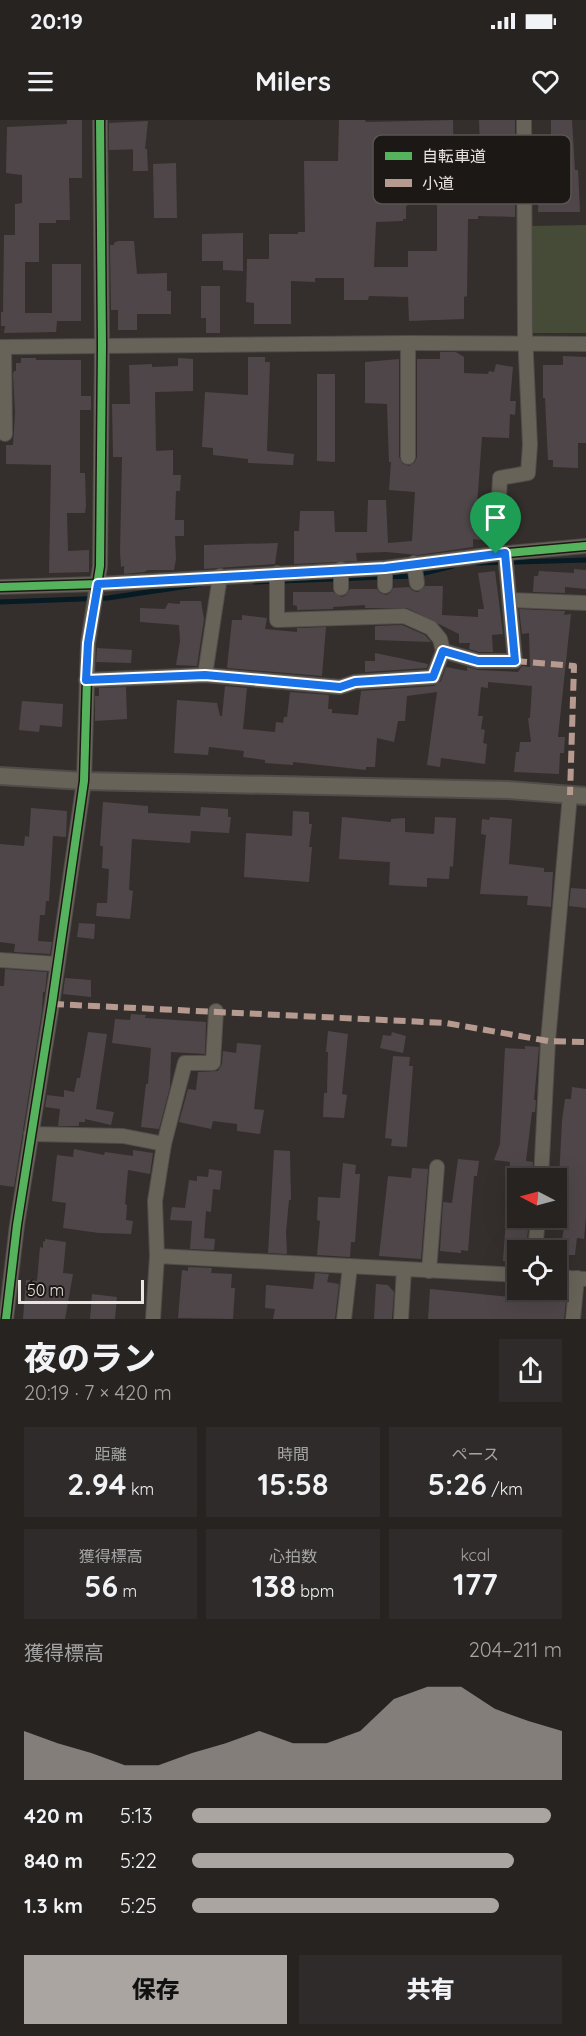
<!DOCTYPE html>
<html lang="ja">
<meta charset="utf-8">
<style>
body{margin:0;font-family:Quicksand,"Noto Sans JP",sans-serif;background:#2f2b2a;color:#f1f3f6;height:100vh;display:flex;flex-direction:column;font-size:22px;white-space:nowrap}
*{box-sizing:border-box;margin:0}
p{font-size:20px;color:#a4a4a5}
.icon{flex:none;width:33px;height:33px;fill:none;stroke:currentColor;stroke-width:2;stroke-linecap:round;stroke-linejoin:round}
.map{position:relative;height:1199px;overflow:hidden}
.details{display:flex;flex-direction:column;background:#272321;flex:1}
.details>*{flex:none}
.needle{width:39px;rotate:276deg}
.buttons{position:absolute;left:507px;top:1048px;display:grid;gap:12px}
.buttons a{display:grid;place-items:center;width:60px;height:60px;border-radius:0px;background:#272321;box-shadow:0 6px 24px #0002,0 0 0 2px #43403f;font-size:30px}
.scale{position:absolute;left:18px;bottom:15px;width:126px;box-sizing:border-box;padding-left:6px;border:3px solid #e9e4df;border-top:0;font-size:16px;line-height:21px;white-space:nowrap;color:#e9e4df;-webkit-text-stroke:4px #1c1815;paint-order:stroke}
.pin{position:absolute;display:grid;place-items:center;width:51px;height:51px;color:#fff;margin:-62px -26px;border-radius:50% 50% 50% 0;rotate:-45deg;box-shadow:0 0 6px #0007}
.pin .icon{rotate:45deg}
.round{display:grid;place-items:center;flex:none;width:63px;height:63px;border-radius:0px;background:#2f2b2a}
.overview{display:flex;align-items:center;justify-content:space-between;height:102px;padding:0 24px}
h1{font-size:33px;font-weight:800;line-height:45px}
.metrics{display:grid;grid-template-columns:repeat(3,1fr);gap:9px;height:102px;padding:6px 24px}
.metrics div{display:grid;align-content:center;border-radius:0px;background:#2f2b2a;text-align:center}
.metrics b{font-size:30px;font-weight:800}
.metrics small{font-size:16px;font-weight:400}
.metrics p{font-size:16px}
.chart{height:168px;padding:12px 24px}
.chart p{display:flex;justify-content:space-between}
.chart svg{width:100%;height:108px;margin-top:6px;fill:#aaa5a0;opacity:.7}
.action{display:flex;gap:12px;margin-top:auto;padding:12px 24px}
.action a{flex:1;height:69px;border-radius:0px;background:#aaa5a0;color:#111;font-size:24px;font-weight:800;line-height:69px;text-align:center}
.action a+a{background:#2f2b2a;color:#f1f3f6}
ul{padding:0 24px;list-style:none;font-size:20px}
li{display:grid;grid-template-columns:96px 72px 1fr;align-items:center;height:45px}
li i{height:15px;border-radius:8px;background:#aaa5a0}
.status{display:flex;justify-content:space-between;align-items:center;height:42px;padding:0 30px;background:#272321;direction:ltr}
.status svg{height:16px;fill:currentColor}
header{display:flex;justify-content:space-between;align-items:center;height:78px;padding:0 24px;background:#272321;font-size:27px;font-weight:800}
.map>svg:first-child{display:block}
.green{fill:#454b36}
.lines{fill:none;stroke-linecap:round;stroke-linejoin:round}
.stream{stroke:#061b23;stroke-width:5}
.building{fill:#4f4649;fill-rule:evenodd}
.minor-casing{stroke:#504c49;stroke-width:16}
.tertiary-casing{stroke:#504c49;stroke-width:20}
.minor{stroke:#686358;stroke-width:14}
.tertiary{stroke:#686358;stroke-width:16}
.quiet{stroke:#b69a8f;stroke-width:6;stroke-dasharray:12 6;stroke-linecap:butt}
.cycleway-casing{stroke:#1c1815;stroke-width:11}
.cycleway{stroke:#56b35d;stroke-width:8}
.route-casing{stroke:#fff;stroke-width:12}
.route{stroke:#1a73e8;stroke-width:8}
.key{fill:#1c1815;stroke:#5a5552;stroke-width:1.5}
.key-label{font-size:16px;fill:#e9e4df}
</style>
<div class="status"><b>20:19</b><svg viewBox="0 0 49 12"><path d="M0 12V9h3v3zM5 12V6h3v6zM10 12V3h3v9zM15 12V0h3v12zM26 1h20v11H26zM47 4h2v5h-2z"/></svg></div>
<header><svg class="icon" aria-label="menu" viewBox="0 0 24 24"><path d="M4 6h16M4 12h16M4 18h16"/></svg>Milers<svg class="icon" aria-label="heart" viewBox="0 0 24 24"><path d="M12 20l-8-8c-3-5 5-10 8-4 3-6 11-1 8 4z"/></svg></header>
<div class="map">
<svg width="586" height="1199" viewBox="0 0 586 1199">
<rect width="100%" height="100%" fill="#342f2c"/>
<polygon class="green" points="586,105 586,213 533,213 531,106"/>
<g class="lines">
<g class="stream">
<polyline points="477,443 586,440"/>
<polyline points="254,462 412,456 453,446"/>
<polyline points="0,482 108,478 202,464"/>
</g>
</g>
<g class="building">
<polygon points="67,0 82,0 82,58 69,58 70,100 56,100 56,103 39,103 39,142 25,142 25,193 52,193 52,144 81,144 81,201 57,201 56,212 4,213 5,206 1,206 1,192 3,192 4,115 15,115 15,84 22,83 22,55 6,53 7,7 67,4"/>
<path d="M339,0H365L366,2L453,0L454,75L482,77L479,0H515V53H511V81L515,84V97L478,96V99H468L467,176L464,177V199L409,201L408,177L369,176L368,180H344V158H315V162L291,161V204H254V183L246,182L247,139H269V114H298V112H305L304,41H338ZM408,59H437V131H408V147H374L376,102L403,101V99H406V86H407L409,80Z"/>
<polygon points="551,0 572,0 575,50 578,50 580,92 538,92 539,53 533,53 533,31 547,31 547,24 551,24"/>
<polygon points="148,1 145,29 109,30 109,3"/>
<polygon points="133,29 147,29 148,51 133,51"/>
<polygon points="176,43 177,98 154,98 153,44"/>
<polygon points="243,113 243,151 223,150 223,141 202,141 202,114"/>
<polygon points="118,121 134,121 137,154 167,153 167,171 171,171 171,194 137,194 137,210 118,210 118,190 111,190 110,125 114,125 114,123"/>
<polygon points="201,166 220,166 220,213 206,213 206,198 201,198"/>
<polygon points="440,232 456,232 464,237 464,253 488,254 489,251 494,252 496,244 513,247 510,281 516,281 515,295 510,294 509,318 482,317 477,385 481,385 479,397 489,398 488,421 473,419 473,427 418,435 386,432 356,433 357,441 294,444 294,411 299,411 300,391 334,391 335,412 367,412 368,380 386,380 388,423 412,421 415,372 389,370 391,342 389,342 387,284 365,283 365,242 399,239 399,337 403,344 409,346 415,342 417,337 417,239 440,239"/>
<polygon points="563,236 586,237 586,323 578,323 578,348 553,347 553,340 548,340 545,278 543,278 543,245 563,245"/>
<polygon points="248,237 265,237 265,242 270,242 267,331 294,334 293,345 248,343 248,339 213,335 213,328 202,327 205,272 248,275"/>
<polygon points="21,238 36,238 36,240 81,240 81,276 91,276 91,290 80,290 80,353 85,353 86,386 85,393 67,393 68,431 89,430 89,452 49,453 51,345 6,344 6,325 13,325 15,293 13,254 14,251 16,251 16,243 21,243"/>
<polygon points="178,238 193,239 193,271 155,272 156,331 173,330 173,355 181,355 180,371 176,371 175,400 184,400 184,416 175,416 176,439 174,450 148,450 144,452 124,454 124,446 121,447 120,432 122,337 113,337 112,284 130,284 129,245 152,244 152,247 178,246"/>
<polygon points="317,254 335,254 335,342 317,341"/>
<polygon points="278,423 275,444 204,449 204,425"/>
<polygon points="574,449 586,450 586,469 565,467 565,473 533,472 534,456 538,456 539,451 574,453"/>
<polygon points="495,451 503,514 492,515 493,532 479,532 469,529 470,523 459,523 459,514 407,488 365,488 365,485 333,487 333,489 297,490 297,486 293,485 293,472 333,472 342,477 346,475 350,469 377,469 380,473 386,475 390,473 393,468 409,467 413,471 418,472 425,466 443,466 442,495 478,497 478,489 484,489 478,453"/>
<polygon points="180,481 201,481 204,499 197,546 176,545 180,521 179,505 140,502 140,488 165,489 168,483 180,484"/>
<polygon points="519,489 565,491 564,495 571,494 558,617 565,617 564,633 560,633 559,654 514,652 516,632 519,632 520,622 531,622 528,598 530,598 532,566 488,562 488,568 481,567 478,596 483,596 481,609 485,610 483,623 487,624 485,644 441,638 440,647 427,645 437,572 407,576 405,601 398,601 394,622 377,618 375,647 366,647 366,650 293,642 293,645 265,643 265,640 243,637 244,631 209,627 208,635 174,633 177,580 217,583 220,596 222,596 225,566 247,568 243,609 275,612 276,602 283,603 284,597 287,597 290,572 329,575 328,589 332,589 332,593 358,595 361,571 434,566 441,561 446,547 467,551 467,547 478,550 518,552 522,546 530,547 529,513 522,514"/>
<polygon points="242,495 267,498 265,509 297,512 297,508 326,507 322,556 227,548 232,500 242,500"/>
<polygon points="402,505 425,515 431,522 375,520 375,506"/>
<polygon points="97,528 132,530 131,543 96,542"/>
<polygon points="375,533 428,544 427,548 365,552 365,541 375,541"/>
<polygon points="126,567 127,599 95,601 95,576 99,576 99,568"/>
<polygon points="22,581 63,584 62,607 40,605 39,612 19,610"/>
<polygon points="103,682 148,686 148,693 200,696 201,687 228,689 228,697 231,697 229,713 191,711 190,723 132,719 129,770 133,771 130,799 96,796 97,783 107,783 109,749 102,748 103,726 100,726"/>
<polygon points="31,688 67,691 66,717 53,716 49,781 46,781 45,795 40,795 38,821 52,822 50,834 14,832 15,824 0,822 0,724 24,726 25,716 29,717"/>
<polygon points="293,691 309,692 309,704 312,704 309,727 312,727 309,762 244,757 246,713 292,716"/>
<polygon points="342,697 391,702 391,699 405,698 405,712 434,714 435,697 456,698 453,747 450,746 449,759 427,758 427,767 389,765 390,742 339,739"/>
<polygon points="490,697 512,699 509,744 544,748 544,752 553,752 551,787 527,785 528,776 480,774 486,715 481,714 482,699 489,700"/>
<polygon points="571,768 586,769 586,788 569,786"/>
<polygon points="79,803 95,804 94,819 77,817"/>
<polygon points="5,849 47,852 45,872 43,872 42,891 14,1067 0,1065 0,866 4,866"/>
<polygon points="65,858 91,860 91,877 63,874"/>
<polygon points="131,894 146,895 145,898 206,902 205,934 171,932 170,967 159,1009 141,1007 146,964 148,964 151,928 112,923 115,899 130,900"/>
<polygon points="328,911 348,914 342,974 347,975 344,998 323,997 324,973 327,973 328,932 326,932"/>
<polygon points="88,912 107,914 96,989 114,992 111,1005 85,999 85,1002 79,1002 79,1006 58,1006 60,989 45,987 47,975 64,977 64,970 74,972 77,958 80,958"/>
<polygon points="392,912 406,916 403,933 380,928 383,915 391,916"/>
<polygon points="237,923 261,925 254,989 264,990 260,1014 237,1011 237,1004 213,1001 211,1009 179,1002 188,969 196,970 198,952 218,951 222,944 223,931 236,933"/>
<polygon points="525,926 539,927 534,980 536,980 535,992 532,992 526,1041 533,1042 532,1059 509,1059 510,1042 494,1040 500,1024 505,928 525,929"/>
<polygon points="393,936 410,937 409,946 413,946 407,1027 391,1026 392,1019 385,1018"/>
<polygon points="572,967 586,969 586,1097 584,1119 577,1118 575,1135 556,1135 556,1119 562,1119 565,1102 569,1060 559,1059 562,1001 565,979 571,979"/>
<polygon points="74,1029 104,1035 105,1032 133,1036 133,1030 153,1033 150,1054 128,1050 125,1084 127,1085 126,1100 133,1101 131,1114 99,1113 63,1108 66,1083 52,1081 57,1035 73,1037"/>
<polygon points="274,1030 290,1031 291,1080 289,1080 286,1112 287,1134 268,1133"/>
<polygon points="458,1039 479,1041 477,1056 474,1056 468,1131 461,1130 461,1133 440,1131 443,1082 452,1083"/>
<polygon points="343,1043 356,1045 355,1054 360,1054 355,1122 351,1122 350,1137 317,1135 320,1101 317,1100 318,1077 340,1078"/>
<polygon points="412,1048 428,1049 421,1139 379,1136 388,1056 411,1058"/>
<polygon points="209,1049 222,1051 220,1070 213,1069 211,1092 206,1091 204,1118 215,1119 214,1130 190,1129 192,1101 170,1100 172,1087 185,1088 189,1060 197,1061 197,1056 208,1057"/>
<polygon points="506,1098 529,1098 526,1131 518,1131 518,1142 503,1141"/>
<polygon points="45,1119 66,1122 63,1153 73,1154 65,1199 23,1199 26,1160 37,1161 40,1127 43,1128 43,1121 45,1122"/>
<polygon points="188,1147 212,1148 211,1153 232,1154 231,1168 235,1168 233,1199 178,1198 182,1150 188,1151"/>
<polygon points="315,1153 329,1154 327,1162 339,1164 335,1199 273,1199 275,1189 265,1188 266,1165 313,1169"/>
<polygon points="376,1164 388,1165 394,1172 392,1199 374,1199"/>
<polygon points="430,1169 540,1180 540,1170 563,1170 562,1172 567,1172 564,1199 428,1199"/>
<polygon points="92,1174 117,1177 115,1199 90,1199"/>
</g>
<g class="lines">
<g class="minor-casing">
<g id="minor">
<polyline points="0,227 408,223 586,224"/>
<polyline points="4,227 5,314"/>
<polyline points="408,337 408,223"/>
<polyline points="496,434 500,358 528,353 530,325 525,213 524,0"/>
<polyline points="414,443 417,463"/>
<polyline points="385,448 385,466"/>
<polyline points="341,449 341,468"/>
<polyline points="277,453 277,500 404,496 431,508 440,519 443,531"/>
<polyline points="0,467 98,464 385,448 496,434 586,426"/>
<polyline points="510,480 586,483"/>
<polyline points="205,555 220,456"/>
<polyline points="86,560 205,555 340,567 355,562 433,557 443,531 478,541 515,541 505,433"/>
<polyline points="0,840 57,844"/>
<polyline points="31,1014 123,1016 164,1024"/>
<polyline points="541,1059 548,921 570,675"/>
<polyline points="535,1131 538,1098"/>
<polyline points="157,1136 155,1081 164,1024 185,943 213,943 216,891"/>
<polyline points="429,1151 437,1047"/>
<polyline points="556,1157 584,1159"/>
<polyline points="6,1199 17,1105 52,884 84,661 88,523 100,446 102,225 100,0"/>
<polyline points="153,1199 157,1136 518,1155"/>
<polyline points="344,1199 350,1146"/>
<polyline points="401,1199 404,1149"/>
<polyline points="573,1199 577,1158"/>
</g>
</g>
<g class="tertiary-casing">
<polyline id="tertiary" points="0,656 84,661 508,670 586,676"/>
</g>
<use href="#minor" class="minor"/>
<use href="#tertiary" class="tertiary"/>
<g class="quiet">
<polyline points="515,541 574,546 570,675"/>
<polyline points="52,884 446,903 548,921 586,922"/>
</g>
<g class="cycleway-casing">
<g id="cycleway">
<polyline points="0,467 98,464 385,448 496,434 586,426"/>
<polyline points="6,1199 17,1105 52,884 84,661 88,523 100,446 102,225 100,0"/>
</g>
</g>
<use href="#cycleway" class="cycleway"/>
</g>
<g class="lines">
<g class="route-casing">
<polygon id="route" points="505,433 515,541 478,541 443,531 433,557 355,562 340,567 205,555 86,560 88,523 98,464 385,448"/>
</g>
<use href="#route" class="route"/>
</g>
<rect x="373" y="15" width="198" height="69" rx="9" class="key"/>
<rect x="385" y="32" width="27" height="8" fill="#56b35d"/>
<rect x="385" y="59" width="27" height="8" fill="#b69a8f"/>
<g class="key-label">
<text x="422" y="42">自転車道</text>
<text x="422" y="69">小道</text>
</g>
</svg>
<div class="buttons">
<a><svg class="needle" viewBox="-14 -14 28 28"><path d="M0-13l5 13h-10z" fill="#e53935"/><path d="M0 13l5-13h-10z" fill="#a4a4a5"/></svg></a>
<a><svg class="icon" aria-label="locate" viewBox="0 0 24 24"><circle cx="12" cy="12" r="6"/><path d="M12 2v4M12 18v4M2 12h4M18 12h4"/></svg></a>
</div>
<div class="scale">50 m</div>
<div class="pin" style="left:496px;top:434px;background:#1e9e55"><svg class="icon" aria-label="arrive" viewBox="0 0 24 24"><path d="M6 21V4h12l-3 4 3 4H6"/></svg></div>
</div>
<section class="details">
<div class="overview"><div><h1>夜のラン</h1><p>20:19 · 7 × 420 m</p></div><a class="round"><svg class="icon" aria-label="share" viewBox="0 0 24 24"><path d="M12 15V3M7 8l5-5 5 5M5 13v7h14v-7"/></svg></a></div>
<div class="metrics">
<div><p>距離</p><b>2.94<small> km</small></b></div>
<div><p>時間</p><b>15:58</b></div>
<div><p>ペース</p><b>5:26<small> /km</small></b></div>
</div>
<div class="metrics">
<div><p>獲得標高</p><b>56<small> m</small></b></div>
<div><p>心拍数</p><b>138<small> bpm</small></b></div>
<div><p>kcal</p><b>177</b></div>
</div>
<div class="chart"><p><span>獲得標高</span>204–211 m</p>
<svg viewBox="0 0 160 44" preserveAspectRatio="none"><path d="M0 44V24L10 29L20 33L30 38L40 38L50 33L60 29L70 24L80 29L90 29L100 24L110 11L120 6L130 6L140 15L150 20L160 24V44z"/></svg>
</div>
<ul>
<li><b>420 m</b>5:13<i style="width:97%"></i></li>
<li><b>840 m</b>5:22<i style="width:87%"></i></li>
<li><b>1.3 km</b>5:25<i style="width:83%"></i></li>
</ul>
<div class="action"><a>保存</a><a>共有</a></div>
</section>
